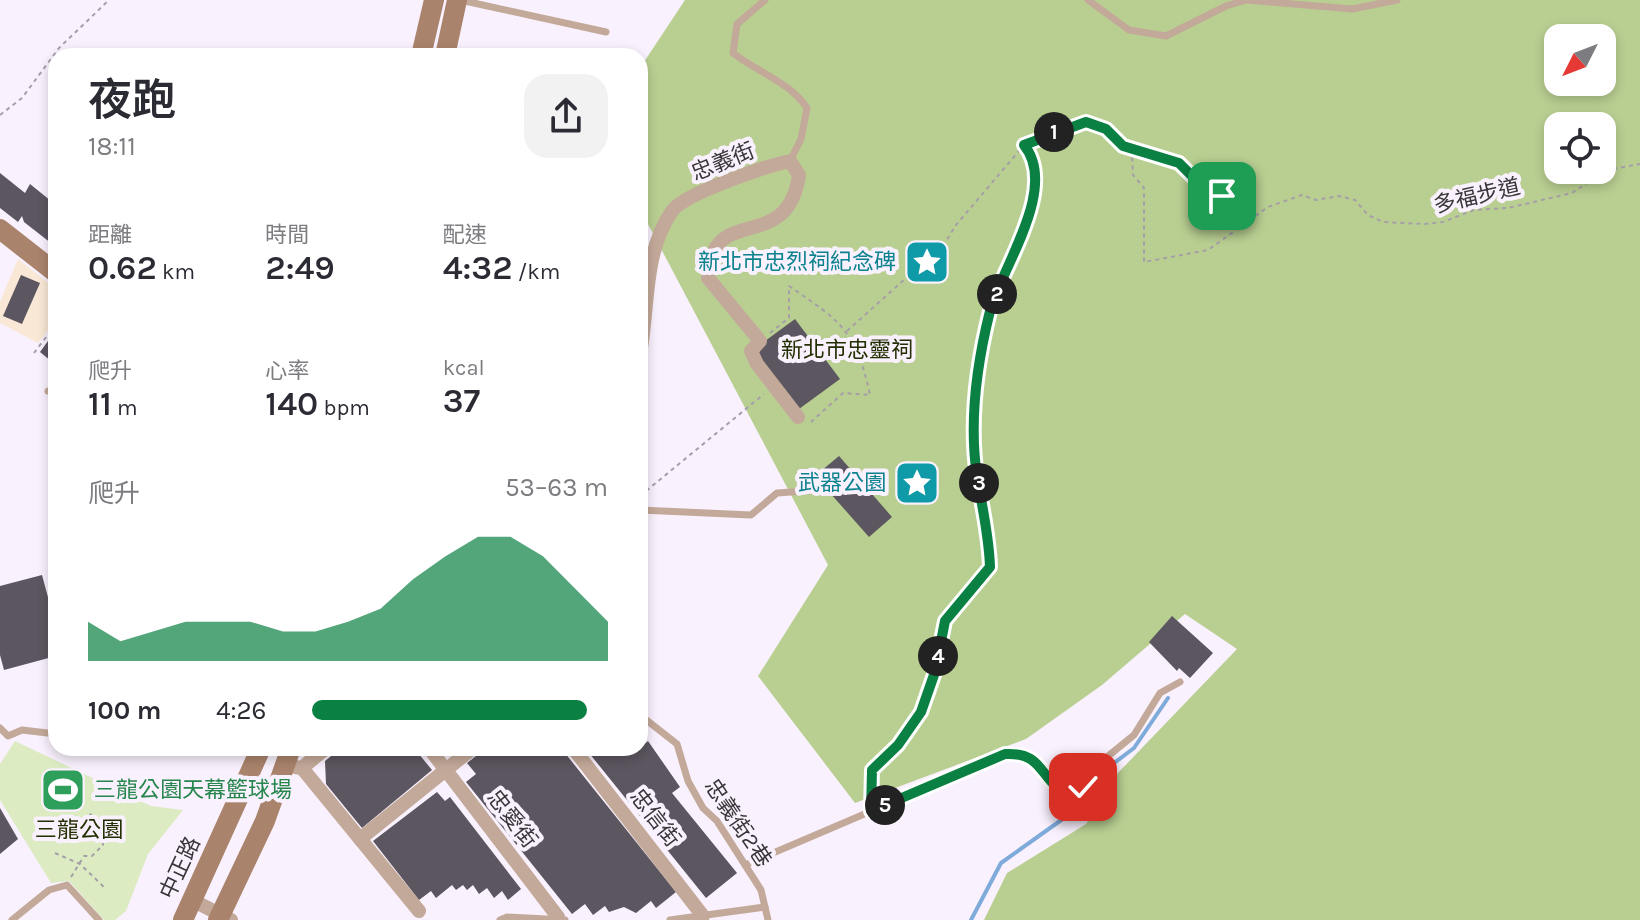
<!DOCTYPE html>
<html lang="zh-TW">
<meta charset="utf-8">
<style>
body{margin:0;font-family:Karla,"Noto Sans TC",sans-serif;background:#f2f2f3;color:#2b2b33;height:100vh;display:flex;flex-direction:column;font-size:30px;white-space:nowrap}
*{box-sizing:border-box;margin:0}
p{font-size:26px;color:#7c7c81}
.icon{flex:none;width:44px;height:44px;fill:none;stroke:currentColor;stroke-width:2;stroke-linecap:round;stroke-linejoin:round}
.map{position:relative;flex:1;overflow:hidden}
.details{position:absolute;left:48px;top:48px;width:600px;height:708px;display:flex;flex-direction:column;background:#fff;border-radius:24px;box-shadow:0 4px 12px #0003}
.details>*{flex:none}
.needle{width:52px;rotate:228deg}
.buttons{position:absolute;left:1544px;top:24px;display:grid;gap:16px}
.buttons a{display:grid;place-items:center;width:72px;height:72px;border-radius:16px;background:#fff;box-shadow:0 4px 12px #0003;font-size:40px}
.pin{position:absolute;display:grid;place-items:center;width:68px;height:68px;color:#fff;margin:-34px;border-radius:16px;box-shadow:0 4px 12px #0006}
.km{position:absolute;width:40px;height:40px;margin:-20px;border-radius:50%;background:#222;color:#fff;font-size:22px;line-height:40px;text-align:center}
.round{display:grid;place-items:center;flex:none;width:84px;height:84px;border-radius:24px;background:#f2f2f3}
.head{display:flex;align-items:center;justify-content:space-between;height:136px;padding:0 40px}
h1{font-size:44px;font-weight:600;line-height:60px}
.metrics{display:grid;grid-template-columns:repeat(3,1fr);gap:12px;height:136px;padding:8px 40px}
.metrics div{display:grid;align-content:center}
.metrics b{font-size:34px;font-weight:600}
.metrics small{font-size:22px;font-weight:400}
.metrics p{font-size:22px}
.chart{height:224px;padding:16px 40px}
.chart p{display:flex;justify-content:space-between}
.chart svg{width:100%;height:144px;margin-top:8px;fill:#0b8043;opacity:.7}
ul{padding:0 40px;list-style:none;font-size:26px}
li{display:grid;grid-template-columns:128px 96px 1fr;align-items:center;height:60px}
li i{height:20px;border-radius:10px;background:#0b8043}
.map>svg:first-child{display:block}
.education{fill:#f8e8d5}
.green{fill:#dcebc2}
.forest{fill:#b9cf92;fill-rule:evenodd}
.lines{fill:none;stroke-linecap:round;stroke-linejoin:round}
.stream{stroke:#7fabdb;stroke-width:4}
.building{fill:#5c5660}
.path{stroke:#a59fa7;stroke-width:2;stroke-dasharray:4 4;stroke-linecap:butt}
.lane{stroke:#c3a999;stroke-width:7}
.street{stroke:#c3a999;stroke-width:14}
.secondary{stroke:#aa836c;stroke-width:20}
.route-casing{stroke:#fff;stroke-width:16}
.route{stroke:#0b8043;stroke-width:10}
.labels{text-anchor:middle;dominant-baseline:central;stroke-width:8;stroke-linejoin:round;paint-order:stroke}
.street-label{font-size:22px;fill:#39363a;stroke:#f9f1fd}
.culture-label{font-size:22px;fill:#0d838f;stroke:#f9f1fd;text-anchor:end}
.park-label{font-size:22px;fill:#232f01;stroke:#f9f1fd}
.leisure-label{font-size:22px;fill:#27864d;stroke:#f9f1fd;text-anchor:start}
</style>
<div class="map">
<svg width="1640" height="920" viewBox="0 0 1640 920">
<rect width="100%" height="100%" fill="#f9f1fd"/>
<polygon class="education" points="18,259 56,289 56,321 38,343 0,323 0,302"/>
<polygon class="green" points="15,741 151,806 183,810 148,854 126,911 115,920 104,920 69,881 51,883 0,800 0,764"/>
<path class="forest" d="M685,0H1640V920H984L1007,873L1086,824L1116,775L1237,649L1185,614L1102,685L1026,739L855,803L758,676L828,565L640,209V68ZM1558,38H1602V82H1558ZM1558,126H1602V170H1558Z"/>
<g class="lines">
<polyline class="stream" points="971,920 1001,863 1081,806 1101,773 1134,748 1168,698"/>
</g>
<g class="building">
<polygon points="0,173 25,193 30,184 56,205 56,247 24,222 22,216 18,222 0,208"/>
<polygon points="21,275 40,283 22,324 3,316"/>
<polygon points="795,319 840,379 799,409 754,349"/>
<polygon points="56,330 56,365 40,352"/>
<polygon points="839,456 892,517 869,537 815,476"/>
<polygon points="42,575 56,627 56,656 4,670 0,655 0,586"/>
<polygon points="1172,616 1213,653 1190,678 1179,668 1177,671 1149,642"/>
<polygon points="648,741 680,787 672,793 737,873 706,898 585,748 640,748"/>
<polygon points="341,748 414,748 432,770 362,828 326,784 325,761"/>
<polygon points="486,748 561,748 676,892 656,908 651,901 636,913 624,907 609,912 605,906 593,915 585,904 572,914 466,782 476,774 467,763"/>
<polygon points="437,792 445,801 450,797 521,889 508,900 502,891 494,898 487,888 479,894 473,885 467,890 463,885 456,890 452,885 436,898 431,891 419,900 373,841"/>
<polygon points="0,808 18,839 0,854"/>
</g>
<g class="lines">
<g class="path">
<polyline points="0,115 22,98 59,48 109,0"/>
<polyline points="1124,147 1179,163 1200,184 1258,214"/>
<polyline points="847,331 945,243 956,225 1024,145 1050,133 1086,122 1106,129 1132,157 1133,175 1144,188 1144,262 1208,250 1268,207 1302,195 1316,200 1339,196 1355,200 1368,215 1383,222 1424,224 1443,222 1474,210 1508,208 1572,193 1607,170 1640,164"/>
<path d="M770,333L789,318V286C842,322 856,331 870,395L843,393L811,422"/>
<polyline points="34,353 56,324"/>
<polyline points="640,496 764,394"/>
<path d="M871,798L872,770L898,745L921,712L935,672L945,621L990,567C989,533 978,503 976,470C973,417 977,364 990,312C1001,268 1059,187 1025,146"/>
<polyline points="55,853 80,864 106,889"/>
<polyline points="71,877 84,856 92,856 103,845 100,824 89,813"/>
</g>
<g class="lane">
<polyline points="460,0 606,32"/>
<path d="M765,0L737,24L733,53C757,72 790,82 807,108L801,139L790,161"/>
<polyline points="1088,0 1129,30 1166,36 1226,6 1246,0 1352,9 1397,0"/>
<polyline points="48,391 56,393"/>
<polyline points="640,510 751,515 777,493 819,490"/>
<polyline points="640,715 677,744 688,781 703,808 717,821 761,890 768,920"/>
<polyline points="0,728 8,736 22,730 56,734"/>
<path d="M745,865L1005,754C1046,752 1044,793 1073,793L1083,787L1102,761L1134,735L1160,693L1180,682"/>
<polyline points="12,920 49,890 67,885 99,920"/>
<polyline points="500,920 507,917 565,920"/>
<polyline points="670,920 765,907"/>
</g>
<g class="street">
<path d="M640,354C649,307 643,253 672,211C685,193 767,166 790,161L799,175C789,246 730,213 713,253C710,260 710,270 708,278L760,341L751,351L757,364L798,417"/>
<polyline points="429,748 558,917"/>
<polyline points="573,748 703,916"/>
<polyline points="295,767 302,768 326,748"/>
<polyline points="302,768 419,911"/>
<polyline points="360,839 473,748"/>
<polyline points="192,900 231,920"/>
</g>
<g class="secondary">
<polyline points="421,56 434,0"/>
<polyline points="445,56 457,0"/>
<polyline points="0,229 56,273"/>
<polyline points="183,920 261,748"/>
<polyline points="218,920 265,821 291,748"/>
</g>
</g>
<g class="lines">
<g class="route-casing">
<path id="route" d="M1083,787L1066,793C1038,778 1044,752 1005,754L871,811L872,770L898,745L921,712L935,672L945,621L990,567C989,535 982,507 977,476C969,423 977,363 990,311C1002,267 1059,188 1024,145L1086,122L1106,129L1123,146L1179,163L1200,184L1222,196"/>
</g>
<use href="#route" class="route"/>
</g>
<defs>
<g id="sight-square" transform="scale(2.3)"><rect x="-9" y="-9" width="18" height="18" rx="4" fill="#0f9aa8" stroke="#f9f1fd"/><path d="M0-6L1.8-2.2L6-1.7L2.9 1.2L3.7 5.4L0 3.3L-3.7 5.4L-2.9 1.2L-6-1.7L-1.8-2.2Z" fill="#fff"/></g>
<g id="stadium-square" transform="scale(2.3)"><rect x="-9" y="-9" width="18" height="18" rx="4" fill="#2e9e5b" stroke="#f9f1fd"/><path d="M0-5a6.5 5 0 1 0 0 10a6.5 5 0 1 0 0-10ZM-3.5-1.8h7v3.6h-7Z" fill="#fff"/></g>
</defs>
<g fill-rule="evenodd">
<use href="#sight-square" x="927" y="262"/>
<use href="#sight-square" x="917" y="483"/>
<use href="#stadium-square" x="63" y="790"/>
</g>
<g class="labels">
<g class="street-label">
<text transform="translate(723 162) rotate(-22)">忠義街</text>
<text transform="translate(1477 196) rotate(-13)">多福步道</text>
<text transform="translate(655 818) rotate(52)">忠信街</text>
<text transform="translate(512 819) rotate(52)">忠愛街</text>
<text transform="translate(738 823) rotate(56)">忠義街2巷</text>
<text transform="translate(180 868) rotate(-65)">中正路</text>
</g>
<g class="culture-label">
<text x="896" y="262">新北市忠烈祠紀念碑</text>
<text x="886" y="483">武器公園</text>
</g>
<g class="park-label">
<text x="847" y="350">新北市忠靈祠</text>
<text x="79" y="830">三龍公園</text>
</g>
<g class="leisure-label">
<text x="94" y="790">三龍公園天幕籃球場</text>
</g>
</g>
</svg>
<div class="buttons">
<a><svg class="needle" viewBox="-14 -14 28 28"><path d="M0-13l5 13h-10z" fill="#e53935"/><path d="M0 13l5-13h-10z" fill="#7c7c81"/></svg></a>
<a><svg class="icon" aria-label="locate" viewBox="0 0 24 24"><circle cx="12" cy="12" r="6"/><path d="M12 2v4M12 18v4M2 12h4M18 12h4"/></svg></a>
</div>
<div class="pin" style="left:1222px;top:196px;background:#1e9e55"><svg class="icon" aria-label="arrive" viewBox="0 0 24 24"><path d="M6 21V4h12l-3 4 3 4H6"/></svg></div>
<div class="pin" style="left:1083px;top:787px;background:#d93025"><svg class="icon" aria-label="check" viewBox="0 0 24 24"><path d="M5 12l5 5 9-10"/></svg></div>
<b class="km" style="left:1054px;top:132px">1</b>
<b class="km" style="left:997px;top:294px">2</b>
<b class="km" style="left:979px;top:483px">3</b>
<b class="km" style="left:938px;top:656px">4</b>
<b class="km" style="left:885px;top:805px">5</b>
<section class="details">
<div class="head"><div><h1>夜跑</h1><p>18:11</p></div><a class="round"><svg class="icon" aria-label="share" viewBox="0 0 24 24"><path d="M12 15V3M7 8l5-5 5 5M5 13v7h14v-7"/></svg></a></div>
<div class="metrics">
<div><p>距離</p><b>0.62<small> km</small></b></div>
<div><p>時間</p><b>2:49</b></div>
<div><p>配速</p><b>4:32<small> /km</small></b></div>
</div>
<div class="metrics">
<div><p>爬升</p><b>11<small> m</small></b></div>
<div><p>心率</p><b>140<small> bpm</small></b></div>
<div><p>kcal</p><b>37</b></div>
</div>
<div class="chart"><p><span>爬升</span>53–63 m</p>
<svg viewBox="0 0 160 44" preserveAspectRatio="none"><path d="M0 44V32L10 38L20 35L30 32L40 32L50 32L60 35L70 35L80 32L90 28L100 19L110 12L120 6L130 6L140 12L150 22L160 32V44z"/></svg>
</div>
<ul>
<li><b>100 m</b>4:26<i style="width:93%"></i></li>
</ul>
</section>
</div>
